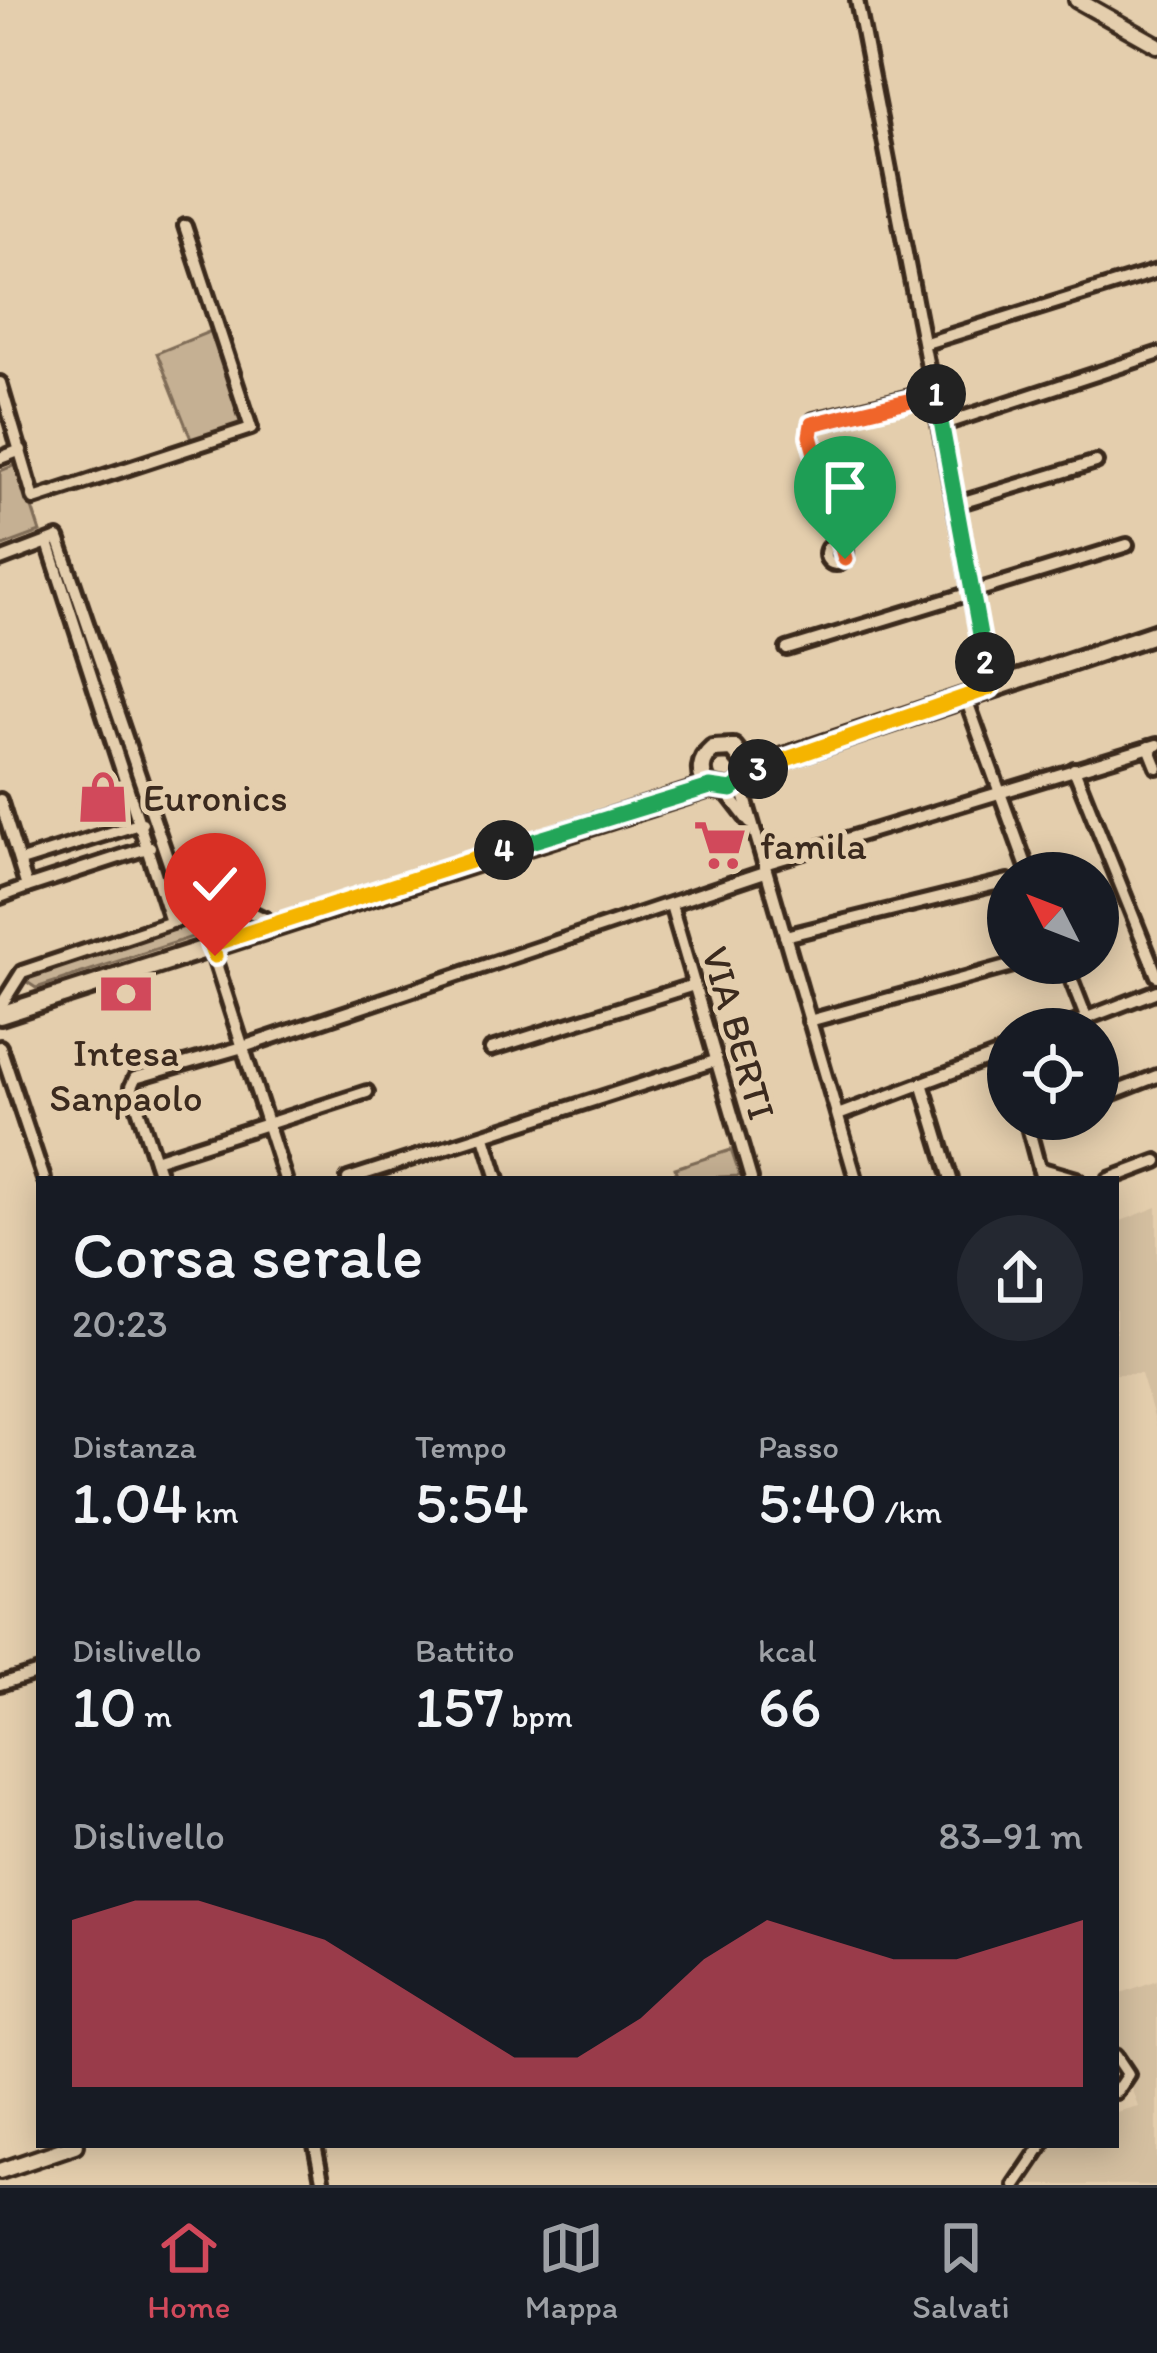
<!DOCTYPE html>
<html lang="it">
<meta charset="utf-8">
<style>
body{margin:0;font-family:Itim,sans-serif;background:#242831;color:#f1f3f6;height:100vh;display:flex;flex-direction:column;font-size:45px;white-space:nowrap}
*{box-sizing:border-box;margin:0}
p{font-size:39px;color:#9ea1a6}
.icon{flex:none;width:66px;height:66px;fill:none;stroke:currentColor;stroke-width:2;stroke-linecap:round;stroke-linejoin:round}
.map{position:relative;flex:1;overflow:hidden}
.details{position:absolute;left:36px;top:1176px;width:1083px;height:972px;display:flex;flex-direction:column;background:#171b24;border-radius:0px;box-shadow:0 6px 30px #0003}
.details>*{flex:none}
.needle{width:78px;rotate:312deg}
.fabs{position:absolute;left:987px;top:852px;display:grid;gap:24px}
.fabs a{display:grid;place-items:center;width:132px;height:132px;border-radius:50%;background:#171b24;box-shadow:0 6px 30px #0003;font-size:60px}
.pin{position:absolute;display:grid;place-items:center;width:102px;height:102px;color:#fff;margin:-123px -51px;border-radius:50% 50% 50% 0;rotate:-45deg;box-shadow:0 0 12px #0007}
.pin .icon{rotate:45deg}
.km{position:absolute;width:60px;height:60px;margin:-30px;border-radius:50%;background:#222;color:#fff;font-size:33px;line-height:60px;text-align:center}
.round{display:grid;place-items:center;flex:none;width:126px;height:126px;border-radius:63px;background:#242831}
.head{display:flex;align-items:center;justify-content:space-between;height:204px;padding:0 36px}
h1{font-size:66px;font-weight:600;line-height:90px}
.figures{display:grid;grid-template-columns:repeat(3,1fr);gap:18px;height:204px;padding:12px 36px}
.figures div{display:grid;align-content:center}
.figures b{font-size:60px;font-weight:600}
.figures small{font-size:33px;font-weight:400}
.figures p{font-size:33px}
.chart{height:336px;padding:24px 36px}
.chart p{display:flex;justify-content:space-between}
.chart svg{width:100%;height:216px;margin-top:12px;fill:#d1495b;opacity:.7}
.tabs{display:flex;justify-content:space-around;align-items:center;height:168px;border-top:3px solid #363941;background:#171b24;font-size:33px;color:#9ea1a6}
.tabs a{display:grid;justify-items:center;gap:6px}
.tabs .selected{color:#d1495b}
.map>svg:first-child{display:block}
.built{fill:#d4bfa0}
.green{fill:#c5b093;stroke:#806d58;stroke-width:3}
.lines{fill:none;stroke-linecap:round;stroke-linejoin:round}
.minor-casing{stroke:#3b2a1e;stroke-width:20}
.tertiary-casing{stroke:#3b2a1e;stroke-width:22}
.primary-casing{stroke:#3b2a1e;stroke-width:26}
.minor{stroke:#e4cead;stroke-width:10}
.tertiary{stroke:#e4cead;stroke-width:14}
.primary{stroke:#e4cead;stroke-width:16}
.split-1-casing{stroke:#fff;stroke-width:24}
.split-2-casing{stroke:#fff;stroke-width:24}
.split-3-casing{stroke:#fff;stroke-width:24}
.split-4-casing{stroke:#fff;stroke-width:24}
.split-5-casing{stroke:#fff;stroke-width:24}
.split-1{stroke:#f0652b;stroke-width:15}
.split-2{stroke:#22a559;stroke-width:15}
.split-3{stroke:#f5b400;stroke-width:15}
.split-4{stroke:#22a559;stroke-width:15}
.split-5{stroke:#f5b400;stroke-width:15}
.labels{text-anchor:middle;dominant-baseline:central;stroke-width:10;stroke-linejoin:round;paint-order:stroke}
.poi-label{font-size:39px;fill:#3b2a1e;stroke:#e4cead;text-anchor:start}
.street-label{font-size:39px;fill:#3b2a1e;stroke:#e4cead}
</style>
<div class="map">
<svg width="1157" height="2185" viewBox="0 0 1157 2185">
<rect width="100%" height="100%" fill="#e4cead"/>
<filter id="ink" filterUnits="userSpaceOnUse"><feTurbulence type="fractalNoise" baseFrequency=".00833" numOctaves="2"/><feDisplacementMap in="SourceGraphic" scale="24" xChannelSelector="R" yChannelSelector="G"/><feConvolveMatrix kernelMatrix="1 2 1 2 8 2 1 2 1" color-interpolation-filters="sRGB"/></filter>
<g filter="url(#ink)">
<g class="built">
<polygon points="1157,1207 1157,1426 1141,1374 1116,1374 1116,1223"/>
<polygon points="1157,1980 1157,2185 1024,2185 1048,2145 1116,2145 1116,2112 1138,2106 1116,2049 1116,1995"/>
</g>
<g class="green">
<polygon points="216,329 246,425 193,444 157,353"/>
<polygon points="18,464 40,532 0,547 0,471"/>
<polygon points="217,913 222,913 223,927 36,988 27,982 32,973"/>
<polygon points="731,1150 740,1176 678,1179 675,1168"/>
</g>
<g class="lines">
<g class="minor-casing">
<g id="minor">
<polyline points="857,0 990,688"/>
<polyline points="926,343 1157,271"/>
<polyline points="0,383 34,499 251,428 185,226"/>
<polyline points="941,425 1157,354"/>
<polyline points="0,458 21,450"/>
<polyline points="957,504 1096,462"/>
<polyline points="839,529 810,436 814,420 935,391"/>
<polyline points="48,543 171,922"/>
<circle cx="836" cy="554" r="10"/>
<polyline points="0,560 58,538 187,916"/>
<polyline points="787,649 1127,545"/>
<polyline points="969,707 1029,873"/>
<polyline points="1149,747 1157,767"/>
<polyline points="1074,769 1157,976"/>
<polyline points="741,784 856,1179"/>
<polyline points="726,792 750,823"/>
<polyline points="0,800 27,887 150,847"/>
<polyline points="21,861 142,823"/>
<polyline points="764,864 1157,745"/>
<polyline points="0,897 27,887"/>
<polyline points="671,905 751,1179"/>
<polyline points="224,907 233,926 225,940"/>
<polyline points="785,936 1008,881"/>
<polyline points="210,945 285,1179"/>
<polyline points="1065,963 1086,1017"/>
<path d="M0,1007L22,972L199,913C229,905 247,907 273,924"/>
<polyline points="809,1021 1013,965"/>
<polyline points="1059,1029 1157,991"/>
<polyline points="0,1047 44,1179"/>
<polyline points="491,1049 694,985"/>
<polyline points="922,1083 951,1179"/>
<polyline points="1098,1099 1157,1076"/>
<polyline points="838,1115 1008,1051"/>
<polyline points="1026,1119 1042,1179"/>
<polyline points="1028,1126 1046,1119"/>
<polyline points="485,1137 498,1179"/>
<polyline points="155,1160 367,1092"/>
<polyline points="1039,1168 1077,1179"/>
<polyline points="161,1179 131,1087 135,1078 243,1047 765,872"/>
<polyline points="348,1179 715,1061"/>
<polyline points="1109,1179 1157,1161"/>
<polyline points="0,1684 39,1672"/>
<polyline points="1116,2056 1128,2074 1116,2092"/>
<polyline points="315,2145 323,2185"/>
<polyline points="1015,2185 1042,2145"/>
</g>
</g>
<g class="tertiary-casing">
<g id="tertiary">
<polyline points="1077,0 1157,45"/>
<polyline points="0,2171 76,2145"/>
</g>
</g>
<g class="primary-casing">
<g id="primary">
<path d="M745,778L746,764L733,748L713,749C700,760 698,774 709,787L732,791L775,761L1157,633"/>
<polyline points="0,1015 709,787"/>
</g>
</g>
<use href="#minor" class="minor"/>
<use href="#tertiary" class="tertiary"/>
<use href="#primary" class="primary"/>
</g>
</g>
<g class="lines" filter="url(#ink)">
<g class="split-1-casing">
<polyline id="split-1" points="845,559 810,436 812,424 936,394"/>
</g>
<g class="split-2-casing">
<polyline id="split-2" points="936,394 985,662"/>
</g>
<g class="split-3-casing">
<polyline id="split-3" points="758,769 990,688 985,662"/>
</g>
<g class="split-4-casing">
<polyline id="split-4" points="504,850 710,787 732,790 758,769"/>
</g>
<g class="split-5-casing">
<polyline id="split-5" points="215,956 210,945 504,850"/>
</g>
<use href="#split-1" class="split-1"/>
<use href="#split-2" class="split-2"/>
<use href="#split-3" class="split-3"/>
<use href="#split-4" class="split-4"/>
<use href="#split-5" class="split-5"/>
</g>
<defs>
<g id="shop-bare" transform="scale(4.14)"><path d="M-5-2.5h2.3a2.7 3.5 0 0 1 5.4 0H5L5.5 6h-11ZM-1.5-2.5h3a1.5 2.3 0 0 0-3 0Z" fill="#d1495b" stroke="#e4cead" stroke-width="2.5" paint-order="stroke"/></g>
<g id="supermarket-bare" transform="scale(4.14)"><path d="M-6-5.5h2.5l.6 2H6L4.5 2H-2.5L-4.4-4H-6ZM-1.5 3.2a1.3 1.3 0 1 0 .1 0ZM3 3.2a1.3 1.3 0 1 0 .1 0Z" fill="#d1495b" stroke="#e4cead" stroke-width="2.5" paint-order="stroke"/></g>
<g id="bank-bare" transform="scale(4.14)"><path d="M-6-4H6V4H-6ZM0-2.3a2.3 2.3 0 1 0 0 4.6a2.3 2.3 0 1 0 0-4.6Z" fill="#d1495b" stroke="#e4cead" stroke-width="2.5" paint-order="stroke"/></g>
</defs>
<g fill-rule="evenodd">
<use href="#shop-bare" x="103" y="797"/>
<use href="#supermarket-bare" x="720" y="845"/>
<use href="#bank-bare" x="126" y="994"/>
</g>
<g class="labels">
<g class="poi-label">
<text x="143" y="797">Euronics</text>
<text x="760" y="845">famila</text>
<text x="126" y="1052" text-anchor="middle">Intesa<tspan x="126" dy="45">Sanpaolo</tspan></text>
</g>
<g class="street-label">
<text transform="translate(739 1033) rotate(74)">VIA BERTI</text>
</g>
</g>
</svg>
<div class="fabs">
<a><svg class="needle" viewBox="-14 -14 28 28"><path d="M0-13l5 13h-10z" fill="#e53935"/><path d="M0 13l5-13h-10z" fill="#9ea1a6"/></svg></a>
<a><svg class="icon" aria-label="locate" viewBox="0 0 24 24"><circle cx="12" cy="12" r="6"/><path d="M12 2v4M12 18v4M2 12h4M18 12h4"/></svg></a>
</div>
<div class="pin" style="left:845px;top:559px;background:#1e9e55"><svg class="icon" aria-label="arrive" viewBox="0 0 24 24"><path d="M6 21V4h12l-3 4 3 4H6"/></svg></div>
<div class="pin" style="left:215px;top:956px;background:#d93025"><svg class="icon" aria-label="check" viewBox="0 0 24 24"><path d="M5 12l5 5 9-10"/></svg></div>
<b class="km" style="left:936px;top:394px">1</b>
<b class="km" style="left:985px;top:662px">2</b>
<b class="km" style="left:758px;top:769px">3</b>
<b class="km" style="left:504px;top:850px">4</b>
<section class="details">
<div class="head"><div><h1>Corsa serale</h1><p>20:23</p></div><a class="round"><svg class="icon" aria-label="share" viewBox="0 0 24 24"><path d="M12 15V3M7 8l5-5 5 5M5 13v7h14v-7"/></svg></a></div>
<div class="figures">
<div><p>Distanza</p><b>1.04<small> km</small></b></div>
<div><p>Tempo</p><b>5:54</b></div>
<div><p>Passo</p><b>5:40<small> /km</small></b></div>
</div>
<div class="figures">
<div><p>Dislivello</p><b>10<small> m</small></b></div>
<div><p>Battito</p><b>157<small> bpm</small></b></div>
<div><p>kcal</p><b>66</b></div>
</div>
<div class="chart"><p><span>Dislivello</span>83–91 m</p>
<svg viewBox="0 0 160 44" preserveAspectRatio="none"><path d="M0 44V10L10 6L20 6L30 10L40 14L50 22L60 30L70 38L80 38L90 30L100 18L110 10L120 14L130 18L140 18L150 14L160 10V44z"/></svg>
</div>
</section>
</div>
<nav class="tabs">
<a class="selected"><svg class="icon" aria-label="home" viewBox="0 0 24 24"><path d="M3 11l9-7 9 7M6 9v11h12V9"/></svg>Home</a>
<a><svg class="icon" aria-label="map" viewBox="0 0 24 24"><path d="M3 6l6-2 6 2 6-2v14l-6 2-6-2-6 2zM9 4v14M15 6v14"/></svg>Mappa</a>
<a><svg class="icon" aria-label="saved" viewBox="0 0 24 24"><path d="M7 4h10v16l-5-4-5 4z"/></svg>Salvati</a>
</nav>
